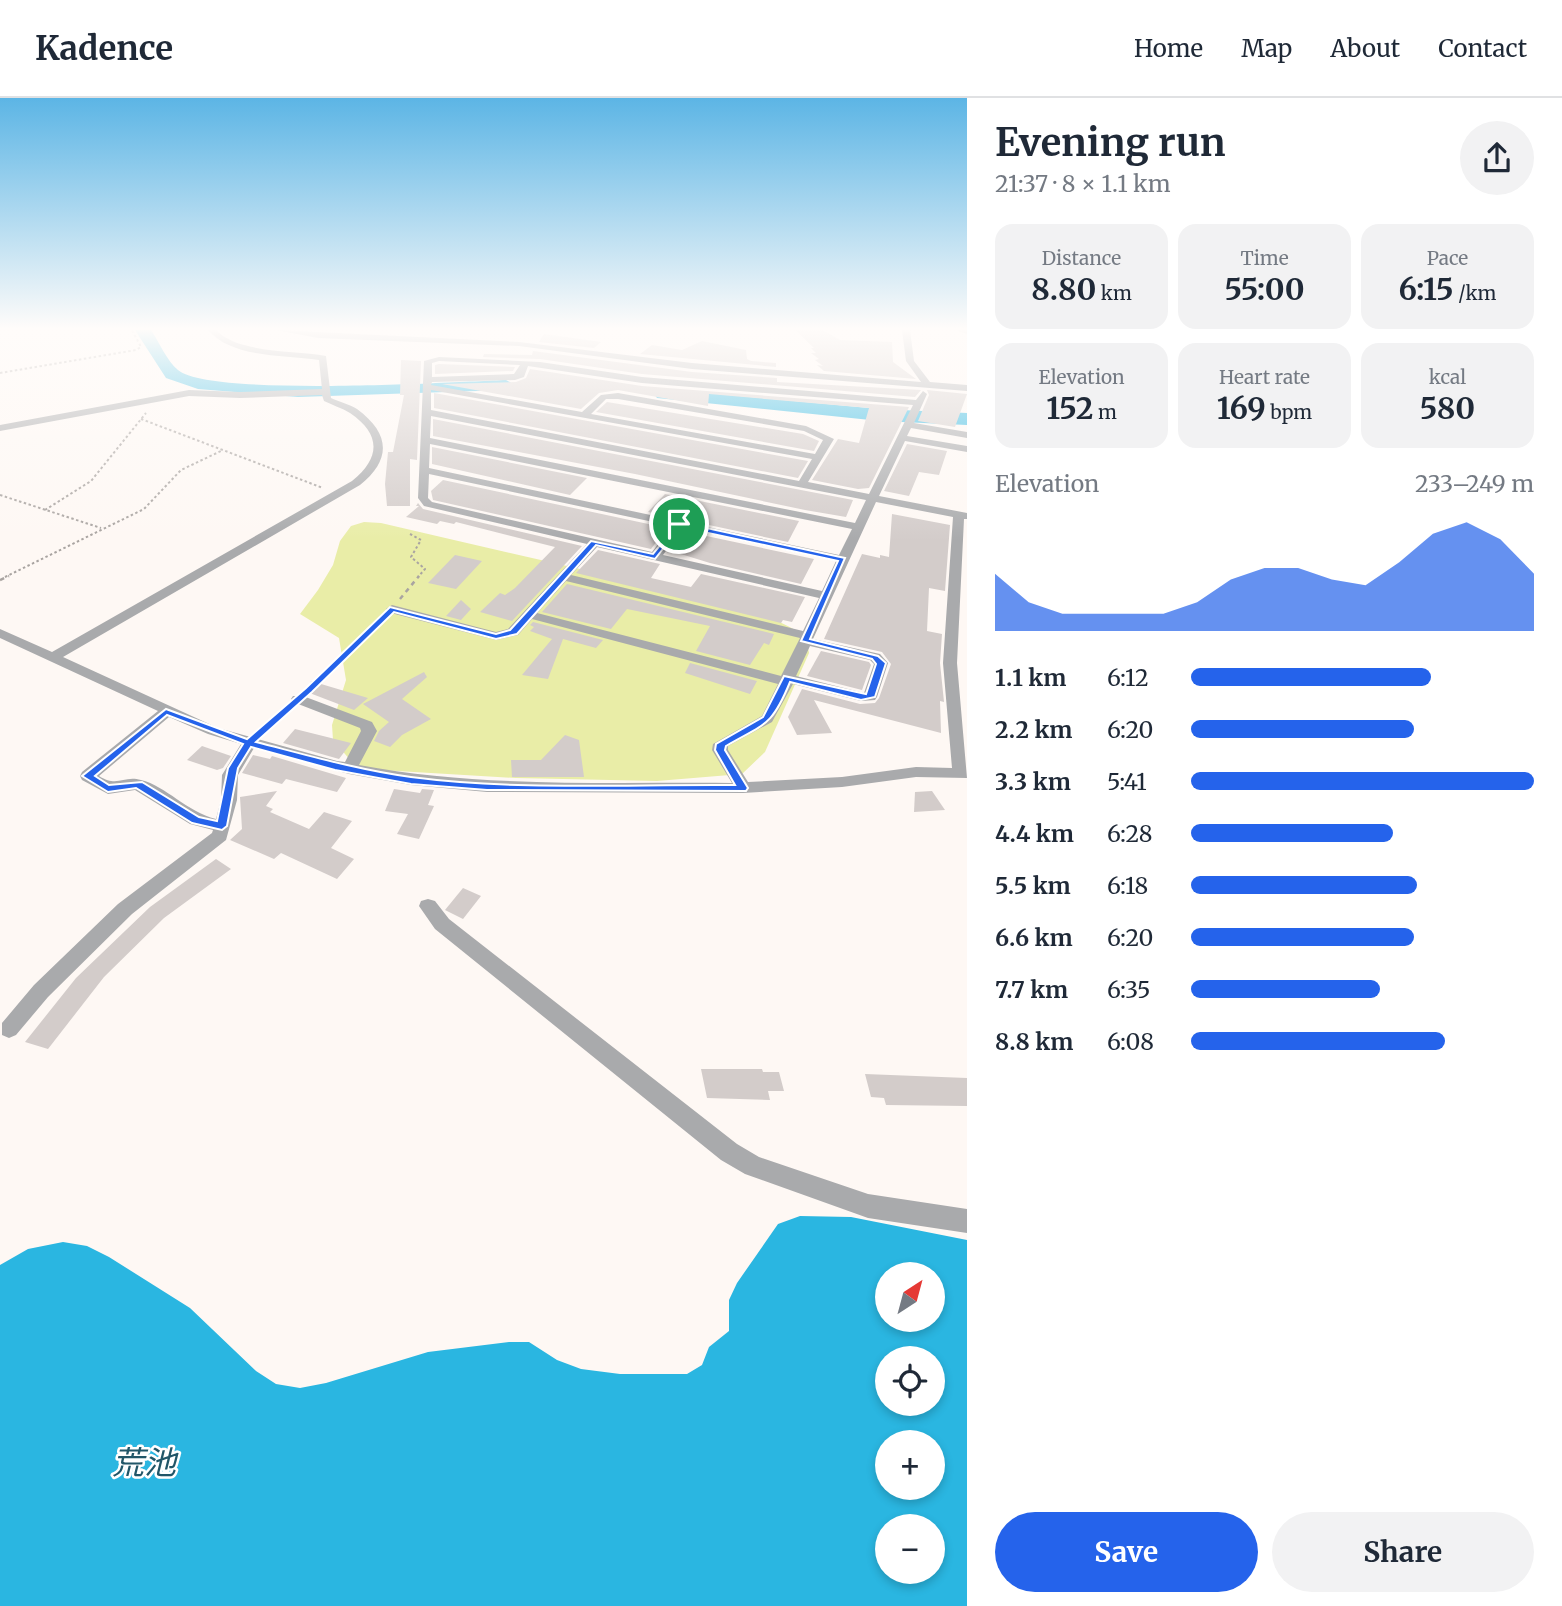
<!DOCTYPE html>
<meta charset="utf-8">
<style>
body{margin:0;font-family:Merriweather,"Noto Sans JP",serif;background:#f2f2f3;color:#1f2937;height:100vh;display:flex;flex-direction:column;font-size:26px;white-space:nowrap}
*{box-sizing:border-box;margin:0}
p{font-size:23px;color:#747a83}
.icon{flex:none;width:38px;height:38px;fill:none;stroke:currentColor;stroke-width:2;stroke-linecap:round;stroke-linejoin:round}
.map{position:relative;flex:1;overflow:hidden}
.side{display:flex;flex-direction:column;background:#fff;width:595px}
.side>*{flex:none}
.needle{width:46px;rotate:36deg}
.fabs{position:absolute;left:875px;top:1164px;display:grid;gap:14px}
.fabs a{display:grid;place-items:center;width:70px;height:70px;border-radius:50%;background:#fff;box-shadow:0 4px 10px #0003;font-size:35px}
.pin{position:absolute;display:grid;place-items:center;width:60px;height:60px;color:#fff;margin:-30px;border:4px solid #fff;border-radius:50%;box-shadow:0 2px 7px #0007}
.round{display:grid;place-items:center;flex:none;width:74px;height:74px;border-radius:37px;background:#f2f2f3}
.head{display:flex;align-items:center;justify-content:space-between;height:119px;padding:0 28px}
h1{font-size:38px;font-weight:700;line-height:52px}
.metrics{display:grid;grid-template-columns:repeat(3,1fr);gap:10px;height:119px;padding:7px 28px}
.metrics div{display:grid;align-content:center;border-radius:18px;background:#f2f2f3;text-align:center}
.metrics b{font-size:30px;font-weight:700}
.metrics small{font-size:19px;font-weight:400}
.metrics p{font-size:19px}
.chart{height:196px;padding:14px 28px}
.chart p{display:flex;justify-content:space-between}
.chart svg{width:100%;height:126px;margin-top:7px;fill:#2563eb;opacity:.7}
.primary-button{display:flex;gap:14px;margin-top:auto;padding:14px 28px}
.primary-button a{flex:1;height:80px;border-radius:42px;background:#2563eb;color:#fff;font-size:28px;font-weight:700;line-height:80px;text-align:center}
.primary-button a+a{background:#f2f2f3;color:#1f2937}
ul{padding:0 28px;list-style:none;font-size:23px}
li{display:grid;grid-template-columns:112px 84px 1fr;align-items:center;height:52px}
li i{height:18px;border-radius:9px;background:#2563eb}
header{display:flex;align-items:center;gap:42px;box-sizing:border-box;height:98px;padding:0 35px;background:#fff;border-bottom:2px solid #e0e1e3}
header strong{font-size:33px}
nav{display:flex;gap:38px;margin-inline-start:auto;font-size:24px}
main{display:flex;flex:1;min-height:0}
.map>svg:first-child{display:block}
.green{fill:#e9eda7}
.water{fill:#2ab6e1;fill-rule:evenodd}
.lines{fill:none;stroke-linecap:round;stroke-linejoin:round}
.river{fill:#2ab6e1;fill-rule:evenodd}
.building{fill:#d3ccca}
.path-far1{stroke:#a9a4a1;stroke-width:2;stroke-dasharray:2.5 2.5;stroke-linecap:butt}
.path{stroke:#a9a4a1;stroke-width:2.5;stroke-dasharray:4.5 4.5;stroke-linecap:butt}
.minor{fill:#a9aaac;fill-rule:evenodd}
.route{fill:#2563eb;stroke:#fff;stroke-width:2;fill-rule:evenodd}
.labels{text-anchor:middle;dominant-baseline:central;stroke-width:5;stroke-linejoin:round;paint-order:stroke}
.near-water-label{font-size:32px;font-style:italic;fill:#215668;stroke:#fff}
</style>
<header>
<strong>Kadence</strong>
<nav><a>Home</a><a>Map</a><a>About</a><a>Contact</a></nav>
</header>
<main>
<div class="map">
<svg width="967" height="1508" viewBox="0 0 967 1508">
<rect width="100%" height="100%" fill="#fef8f4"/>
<path class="green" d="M364,424L381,425C465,445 550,464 635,484C686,496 764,509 806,539L809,555L765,654L742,676L657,683L516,680L364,671L351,663L333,642L332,627L346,582L339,540L300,516L318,492L333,467L340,443L351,428Z"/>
<path class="water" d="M800,1118L851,1119L967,1142V1508H0V1167L28,1151L63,1144L87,1148L109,1159L190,1210L256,1273L276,1286L300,1290L326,1285L428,1254L509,1244H529L557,1262L581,1271L620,1276H687L702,1267L709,1249L729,1233V1202L737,1185L778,1126ZM887,1176H933V1222H887ZM887,1260H933V1306H887ZM887,1344H933V1390H887ZM887,1428H933V1474H887Z"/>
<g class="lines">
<g class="river">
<path d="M135,232H151C159,244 167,263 178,272C210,299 453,284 506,282L515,287L506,292L298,299L198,291L166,280Z"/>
<polygon points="663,291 880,311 967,315 967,327 880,323 657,300 654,296 657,292"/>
</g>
</g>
<g class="building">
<polygon points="795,232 823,232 840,242 892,244 893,264 916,281 824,273 817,267 823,268 815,262 819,261 811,255 816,255 811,250 814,250"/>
<polygon points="544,236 601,244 594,250 539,244"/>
<polygon points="702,243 746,252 747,261 751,263 776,265 776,269 640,256 652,247 682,252"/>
<polygon points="533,253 692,274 777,280 777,284 921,292 915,299 642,276 540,261 483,259 484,256 532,257"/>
<polygon points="401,262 421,263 417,362 410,361 410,408 387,408 385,386 388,354 393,354 404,297 400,297"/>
<polygon points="439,266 515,269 513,273 435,276 435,267"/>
<polygon points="530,271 642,288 909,309 869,390 858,391 812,382 838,341 859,345 869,310 709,296 708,308 618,292 599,295 581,311 442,286 516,284 526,280"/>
<polygon points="927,292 967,296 955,329 918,323 929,297"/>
<polygon points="434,295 808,363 798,380 434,310"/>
<polygon points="607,304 803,336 819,343 814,353 596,314"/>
<polygon points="433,321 853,402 846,419 805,412 635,376 433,338"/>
<polygon points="907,346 947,353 939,377 919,374 909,398 884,393"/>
<polygon points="432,349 587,380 570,397 432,366"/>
<polygon points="443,382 667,430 651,451 433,402 431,393"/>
<polygon points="665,396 799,423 788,444 648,414"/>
<polygon points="418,405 423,411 582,448 512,523 480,514 500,495 505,497 515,490 555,449 456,424 454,426 440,423 437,426 406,419 419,408 416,408"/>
<polygon points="892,416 950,427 945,493 929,490 927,533 942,536 940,565 944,604 940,603 941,635 814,602 832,635 797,637 788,619 802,591 860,606 875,605 879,600 891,566 882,554 824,541 862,456 880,460 880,457 889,459"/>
<polygon points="683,433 814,461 801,486 710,465 671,453 667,455"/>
<polygon points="598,452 660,466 651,480 691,489 701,476 805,499 792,524 783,522 781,525 576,475"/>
<polygon points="455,457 482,463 456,491 428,485"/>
<polygon points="567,486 774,536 769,547 764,545 750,567 696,553 710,528 627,511 611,531 542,514"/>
<polygon points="461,502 471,511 461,522 446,518"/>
<polygon points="533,524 603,542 596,550 563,541 548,581 522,577 552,541 530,533 534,529 530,527"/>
<polygon points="821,553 869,564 871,567 862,592 807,578"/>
<polygon points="690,565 757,583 750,596 685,575"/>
<polygon points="424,574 427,579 402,601 431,621 402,637 390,649 374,643 379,633 389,624 363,606"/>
<polygon points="311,583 368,600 354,612 307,594"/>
<polygon points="295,631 351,645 339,661 283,645"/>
<polygon points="565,637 579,642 584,679 512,679 511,662 541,662"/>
<polygon points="202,648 231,658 223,670 217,672 187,662"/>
<polygon points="253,657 270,661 272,658 346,680 337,694 286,681 282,686 242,675"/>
<polygon points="394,691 420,695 422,691 434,692 428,707 434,708 419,741 397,736 408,716 385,713"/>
<polygon points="277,693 266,708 273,711 270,714 309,731 324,714 352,723 331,750 354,761 337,781 281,755 274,761 230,742 242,731 240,699"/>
<polygon points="932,693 945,712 914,714 915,694"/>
<polygon points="216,761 231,771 164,820 104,879 48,951 25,944 76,880 150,809"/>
<polygon points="463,790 481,798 463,821 445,812"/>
<polygon points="701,971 762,971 763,974 779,974 784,993 768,993 770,1002 707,1000"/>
<polygon points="865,976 967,980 967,1008 886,1007 884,1000 871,999"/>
</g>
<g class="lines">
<g class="path-far1">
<polyline points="0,275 136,252 141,249 132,232"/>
<polyline points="141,321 323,390"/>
<polyline points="0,397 101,430"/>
<polyline points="45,412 91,383 146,315"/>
<polyline points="410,436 421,442 411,459 425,471 418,479"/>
<polyline points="5,479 144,411 181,372 223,352"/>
</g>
<g class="path">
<polyline points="0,482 9,478"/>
<polyline points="400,501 419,478"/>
<polyline points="308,592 383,520"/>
<polyline points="261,634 287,611"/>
</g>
<g class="minor">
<path d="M208,232H216C239,256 295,252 326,258L331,300C340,304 349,306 357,311C391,336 391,362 360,387L63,559L218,630L337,663L345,664L361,633L360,630L293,604L291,601L293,598H303L372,624L377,633L359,667C482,690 607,684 732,685L712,652L713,646L762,618L778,586L532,521L518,537L496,542L387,514L386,511L392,507L496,534L508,531L587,446L424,408L418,400L424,263L439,259L540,264L642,279L916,302L923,293L927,296L914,325L967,334V340L911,330L907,338L967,348V354L905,343L879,398L967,415V421H964L957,565L967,680L916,679L842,689L743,695L487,694L411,687L349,676L254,650L238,677L237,702L226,742L132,816L48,899L16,937L9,940L2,937V925L34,887L118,806L212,735L213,732L190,726L135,692L108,696L82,682L80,678L82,674L158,613L0,540V531L52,554L352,383C381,360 381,336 350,315C342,310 332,307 324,303L322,297L240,300L189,298L0,333V327L189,292L240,294L322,291L319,262C284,256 233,261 208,232ZM439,263L520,267L514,276L432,279V265ZM528,268L642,285L913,307L869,396L808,384L834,341L806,328L618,295L601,297L582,314L431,287L432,284L515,282L524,279ZM431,292L812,361L799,383L431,312ZM606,301H618L804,333L823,342L815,356L591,316ZM431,318L866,402L855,425L430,340ZM430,346L852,431L839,457L429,370ZM429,376L672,428L652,454L432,404L428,400ZM876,404L953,419L943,565L952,670L916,669L842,679L748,684L728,652V648L772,624L793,586L861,603L875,602L877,599L888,565L880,556L813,541ZM682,430L836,463L822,493L663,457ZM597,449L819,500L803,533L571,477ZM566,483L800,540L781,578L537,515ZM810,548L870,562L874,566L864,595L796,578ZM169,619L208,636L241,646L222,677L221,702L216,721C187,714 166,688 141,682C123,677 118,690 99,678Z"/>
<polygon points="276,232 519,244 692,265 921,284 906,263 902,232 910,232 914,263 930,284 967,287 967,293 692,271 519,248 318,240"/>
<polygon points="956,232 967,232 967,236"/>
<polygon points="428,801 435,803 449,821 737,1046 759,1059 868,1096 967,1111 967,1135 868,1120 745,1076 721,1062 435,831 419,808 421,803"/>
</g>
</g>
<linearGradient id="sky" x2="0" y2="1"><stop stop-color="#5cb5e5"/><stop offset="0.52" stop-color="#fffcfa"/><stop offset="1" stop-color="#fffcfa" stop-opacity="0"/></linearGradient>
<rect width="967" height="443" fill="url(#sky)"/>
<path class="route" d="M679,424L845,460L810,541L878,558L886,565L875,599L861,602L790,584C772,628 766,625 726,648L725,652L748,690L746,693L487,692L411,686L335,672L251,649L238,670L227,728L222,732L192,725L136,690L108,694L82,678L166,611L247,641L306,590L390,509L496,536L510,532L591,443L653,456ZM680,429L838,463L801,543L872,561L876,566L866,596L784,578L763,619L716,646L715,652L735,687C628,686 518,693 411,679C359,672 307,657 256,644L312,594L394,514L496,541L517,536L596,447L655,461ZM167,617L243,646L228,670L217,723L199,719L142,684L109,687L95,678Z"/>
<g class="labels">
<g class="near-water-label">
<text x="144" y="1365">荒池</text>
</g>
</g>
</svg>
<div class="fabs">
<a><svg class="needle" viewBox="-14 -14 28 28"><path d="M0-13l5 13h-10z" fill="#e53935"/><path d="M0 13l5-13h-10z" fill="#747a83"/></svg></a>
<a><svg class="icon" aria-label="locate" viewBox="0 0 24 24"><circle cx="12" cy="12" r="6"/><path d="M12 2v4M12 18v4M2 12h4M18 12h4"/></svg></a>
<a>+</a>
<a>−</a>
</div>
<div class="pin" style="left:679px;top:426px;background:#1e9e55"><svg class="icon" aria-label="arrive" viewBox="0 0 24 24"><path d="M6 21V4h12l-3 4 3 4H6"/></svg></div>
</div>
<section class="side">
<div class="head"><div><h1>Evening run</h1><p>21:37 · 8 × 1.1 km</p></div><a class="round"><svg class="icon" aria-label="share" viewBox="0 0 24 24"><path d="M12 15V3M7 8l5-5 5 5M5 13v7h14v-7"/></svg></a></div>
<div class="metrics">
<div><p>Distance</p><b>8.80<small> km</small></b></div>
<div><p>Time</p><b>55:00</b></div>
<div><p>Pace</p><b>6:15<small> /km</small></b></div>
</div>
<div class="metrics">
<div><p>Elevation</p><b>152<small> m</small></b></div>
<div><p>Heart rate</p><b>169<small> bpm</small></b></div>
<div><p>kcal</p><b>580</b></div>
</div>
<div class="chart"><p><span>Elevation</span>233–249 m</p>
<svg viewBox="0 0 160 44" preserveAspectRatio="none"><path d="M0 44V24L10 34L20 38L30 38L40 38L50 38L60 34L70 26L80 22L90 22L100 26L110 28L120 20L130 10L140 6L150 12L160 24V44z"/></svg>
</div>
<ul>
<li><b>1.1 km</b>6:12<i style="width:70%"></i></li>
<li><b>2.2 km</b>6:20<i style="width:65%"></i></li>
<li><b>3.3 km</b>5:41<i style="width:100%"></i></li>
<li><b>4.4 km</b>6:28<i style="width:59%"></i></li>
<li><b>5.5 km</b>6:18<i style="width:66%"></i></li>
<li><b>6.6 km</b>6:20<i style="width:65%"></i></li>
<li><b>7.7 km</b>6:35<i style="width:55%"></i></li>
<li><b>8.8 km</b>6:08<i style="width:74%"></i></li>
</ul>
<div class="primary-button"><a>Save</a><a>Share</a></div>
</section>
</main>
